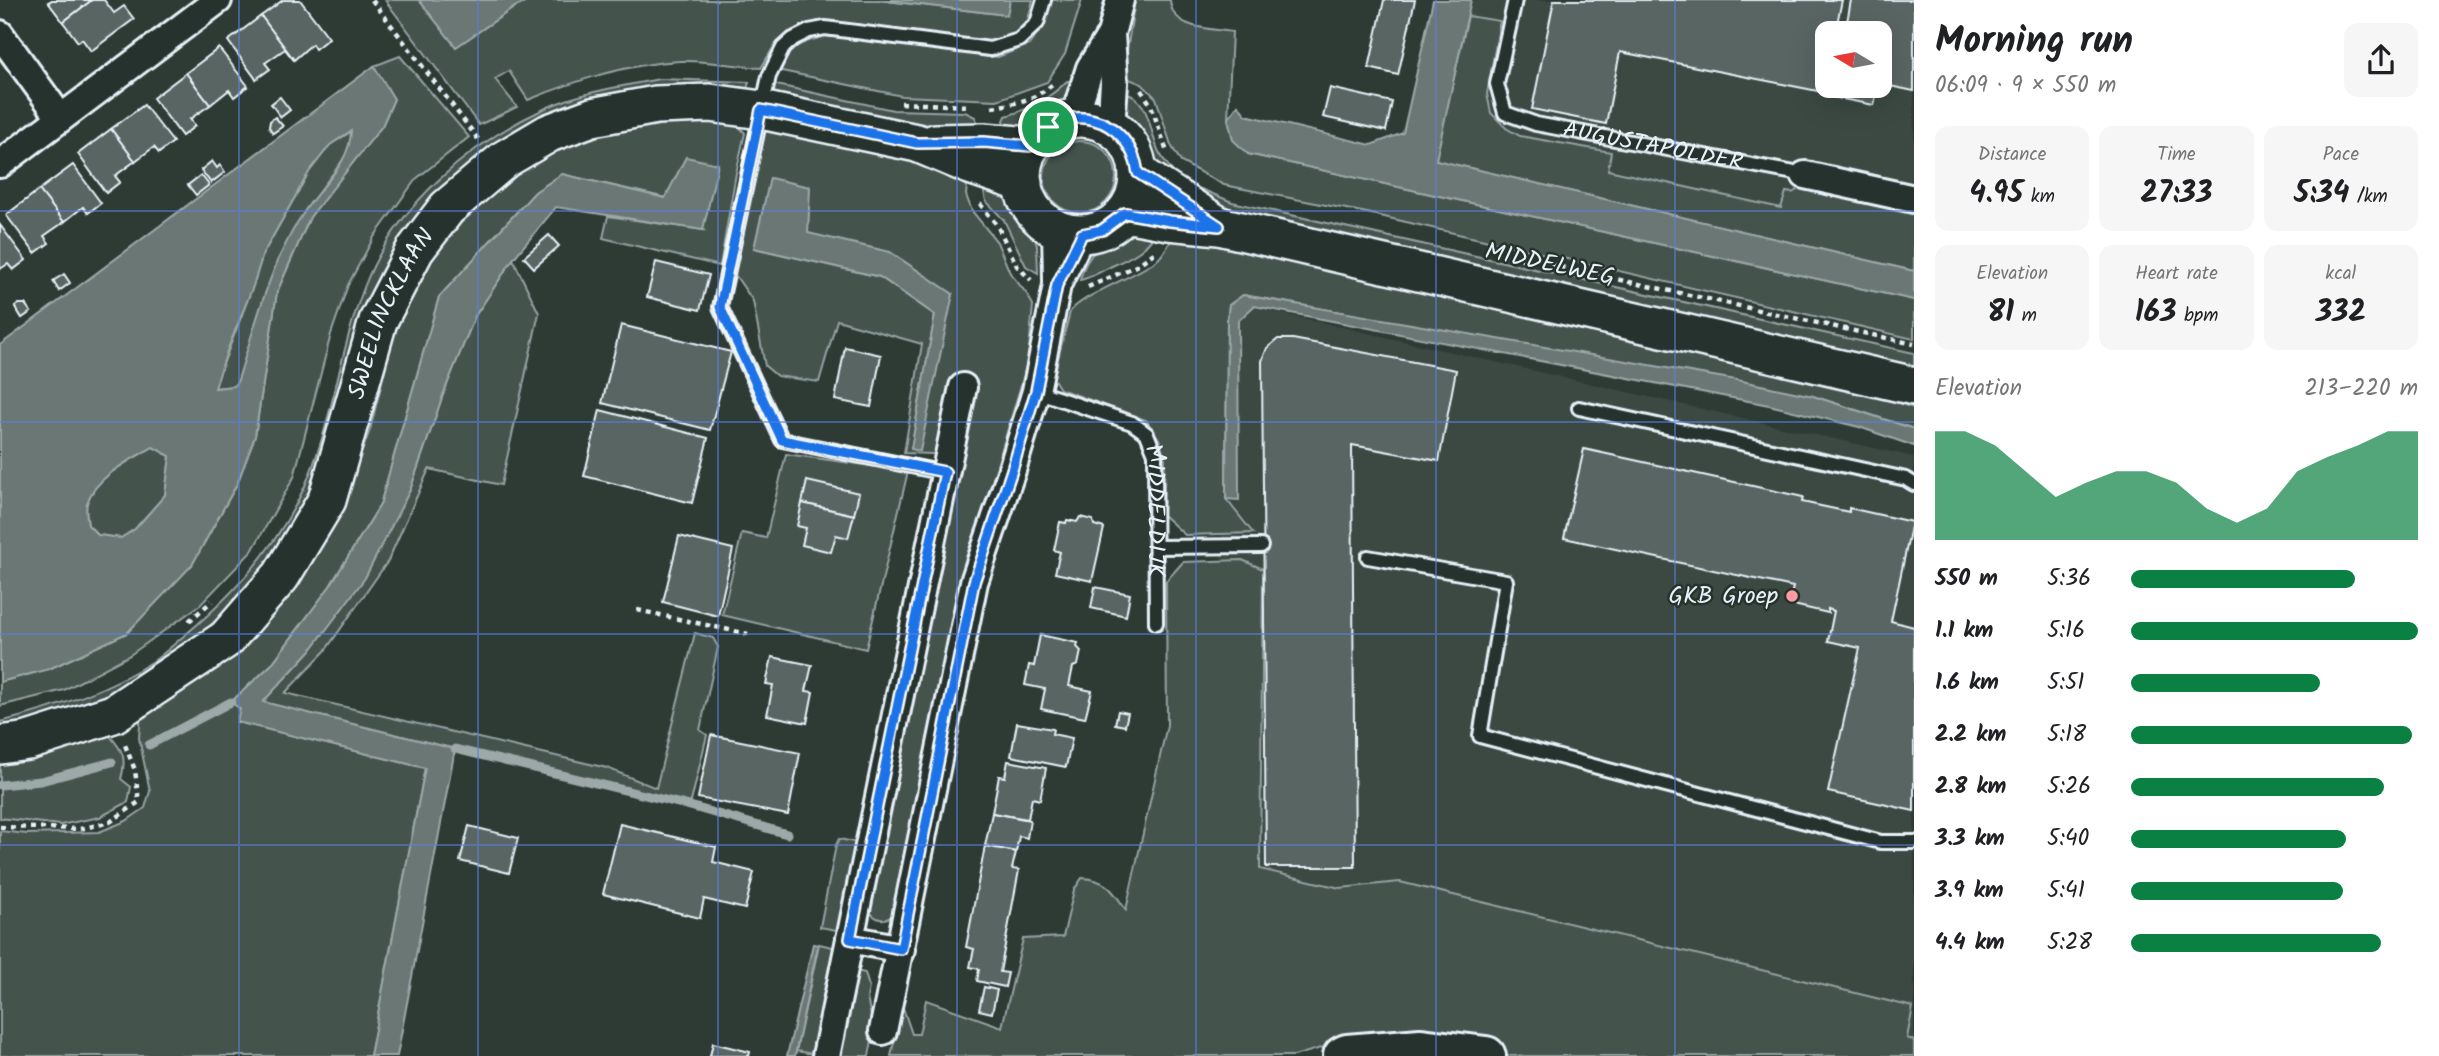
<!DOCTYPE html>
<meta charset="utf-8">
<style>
body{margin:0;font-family:Kalam,sans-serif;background:#f6f6f6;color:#202124;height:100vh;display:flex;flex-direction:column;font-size:26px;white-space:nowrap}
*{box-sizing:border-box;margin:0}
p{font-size:23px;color:#757577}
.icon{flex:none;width:38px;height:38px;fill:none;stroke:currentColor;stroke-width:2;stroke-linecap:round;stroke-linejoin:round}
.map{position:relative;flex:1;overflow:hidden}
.details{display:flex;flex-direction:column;background:#fff;width:525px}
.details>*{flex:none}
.needle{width:46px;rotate:280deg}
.buttons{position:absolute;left:1815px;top:21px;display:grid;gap:14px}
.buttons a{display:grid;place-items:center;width:77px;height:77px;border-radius:14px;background:#fff;box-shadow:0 7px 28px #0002;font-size:35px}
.pin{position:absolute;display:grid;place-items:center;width:60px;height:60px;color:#fff;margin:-30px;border:4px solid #fff;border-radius:50%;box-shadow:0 2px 7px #0007}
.round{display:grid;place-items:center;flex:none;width:74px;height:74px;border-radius:14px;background:#f6f6f6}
.headline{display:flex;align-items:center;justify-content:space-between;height:119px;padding:0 21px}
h1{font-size:38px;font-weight:700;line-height:52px}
.metrics{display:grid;grid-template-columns:repeat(3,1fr);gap:10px;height:119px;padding:7px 21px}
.metrics div{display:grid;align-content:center;border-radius:14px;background:#f6f6f6;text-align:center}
.metrics b{font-size:30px;font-weight:700}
.metrics small{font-size:19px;font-weight:400}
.metrics p{font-size:19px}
.chart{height:196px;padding:14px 21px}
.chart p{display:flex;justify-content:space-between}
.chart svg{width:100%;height:126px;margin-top:7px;fill:#0b8043;opacity:.7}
ul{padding:0 21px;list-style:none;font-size:23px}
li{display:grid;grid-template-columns:112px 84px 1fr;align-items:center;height:52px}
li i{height:18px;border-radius:9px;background:#0b8043}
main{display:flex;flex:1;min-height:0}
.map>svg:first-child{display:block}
.built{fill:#3b4843;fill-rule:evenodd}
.green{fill:#45524e;stroke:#96a2a3;stroke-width:2;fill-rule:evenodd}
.water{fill:#6b7775;stroke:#9da8a9;stroke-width:2;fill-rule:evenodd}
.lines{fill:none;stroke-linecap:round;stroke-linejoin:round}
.stream{stroke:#9da8a9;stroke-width:9}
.building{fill:#596563;stroke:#e8f1f8;stroke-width:2}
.lane-casing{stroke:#e8f1f8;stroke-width:18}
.street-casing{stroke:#e8f1f8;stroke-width:32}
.secondary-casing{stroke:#e8f1f8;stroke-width:42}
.highway-casing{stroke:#e8f1f8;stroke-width:44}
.path{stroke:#e8f1f8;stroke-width:4.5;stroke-dasharray:5 5;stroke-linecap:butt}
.lane{stroke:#26332d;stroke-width:12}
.street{stroke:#26332d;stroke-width:26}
.secondary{stroke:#26332d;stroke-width:37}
.highway{stroke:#26332d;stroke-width:38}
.route-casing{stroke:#fff;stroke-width:14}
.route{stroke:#1a73e8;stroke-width:9}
.grid{fill:none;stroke:#5a7fe2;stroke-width:2;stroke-opacity:0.55}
.poi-dot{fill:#ff9aa2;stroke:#26332d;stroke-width:2.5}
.labels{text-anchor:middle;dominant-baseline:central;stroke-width:5;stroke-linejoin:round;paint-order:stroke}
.street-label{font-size:24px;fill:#e8f1f8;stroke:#26332d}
.poi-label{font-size:24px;fill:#e8f1f8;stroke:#26332d;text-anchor:end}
</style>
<main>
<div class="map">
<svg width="1914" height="1056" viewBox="0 0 1914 1056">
<rect width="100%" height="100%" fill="#2e3b35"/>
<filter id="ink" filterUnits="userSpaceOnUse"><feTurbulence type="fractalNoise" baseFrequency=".0143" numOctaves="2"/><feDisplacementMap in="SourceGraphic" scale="14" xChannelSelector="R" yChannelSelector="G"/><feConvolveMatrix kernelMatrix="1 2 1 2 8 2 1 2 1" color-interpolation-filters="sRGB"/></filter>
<g filter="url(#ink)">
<g class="built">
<path d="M1471,0H1914V271L1435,160ZM1827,33H1880V86H1827Z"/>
<polygon points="1231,302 1914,457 1914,1056 1207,910"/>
</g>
<g class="green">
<path d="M385,0H419L456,47L515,7L531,0H878L1006,15L1010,0H1033L1027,23L1007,40L972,42L817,21L786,36L773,48L761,68C735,66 706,60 680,61C627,64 577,80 528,100L509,71L495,79L517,107L479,125Z"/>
<path d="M1049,0H1082L1065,54L1047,82L997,100L902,96L777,70C790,44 799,44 826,36L998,57L1029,45L1044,24Z"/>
<path d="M1135,0H1170C1172,30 1209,28 1232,32L1228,119L1248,154L1914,300V339L1367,213L1224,185L1181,162L1171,145L1156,98L1142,84L1129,79L1124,70Z"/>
<polygon points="1468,16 1500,21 1487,94 1491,113 1506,128 1520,136 1611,152 1608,170 1781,208 1786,192 1792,193 1808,184 1914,207 1914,271 1435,160"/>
<polygon points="400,56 469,137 416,179 374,237 348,285 331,334 294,477 252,551 200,605 130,655 64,690 0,706 0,682 49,669 127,633 192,565 237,484 255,436 277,292 310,217 382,126 394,99 374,66"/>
<path d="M659,79L749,82L746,92C691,102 637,111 582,120C565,123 533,125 519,131C499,140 466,167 450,182C416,215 385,256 368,300C347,356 339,415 319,471C282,573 176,676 72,711C49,718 24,724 0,731V722C53,709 106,691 152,662C164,654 174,644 185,635C234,594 277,547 304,488C333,423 339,351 365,285C396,206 470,143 546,108C577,93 625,86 659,79Z"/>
<path d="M1067,81L1077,83L1065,108L1021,132L997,136L1006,116C1030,109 1049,99 1067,81Z"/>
<polygon points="772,84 893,110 965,112 975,117 978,123 976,133 925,128 774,98 771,91"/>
<path d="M1122,92C1151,98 1148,129 1159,152C1164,162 1173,170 1178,180L1149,166C1140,139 1123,122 1122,92Z"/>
<polygon points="685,114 735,122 745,133 736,173 720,266 603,238 608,216 703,230 666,198 562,174 535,192 439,297 380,505 330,586 271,665 232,701 240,708 237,722 425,768 370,1056 0,1056 0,831 27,834 99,832 126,821 145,808 150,791 139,738 141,712 340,510 370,430 392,341 415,284 452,231 512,175 564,146 630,124"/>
<path d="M769,128L886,149L968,174L966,195L972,211L997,242L1010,273L1027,294L1033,305L1028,361L988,496L965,560L892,916C882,923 872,918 867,907L940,451L933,454L904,453L922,344L837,320L819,382L777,376L765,366L753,301L731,269L761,133ZM809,187L808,233L952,294L911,449L935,315L880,277L754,248Z"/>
<polygon points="352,131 349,152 306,209 277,261 238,380 234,386 214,388 253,286 263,254 309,172 330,145"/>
<circle cx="1080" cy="177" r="36"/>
<polygon points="986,179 1011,195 1033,233 1037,246 1038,273 1026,266 1004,220 986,201 984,192"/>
<polygon points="1196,187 1232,202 1914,353 1914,368 1236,215 1192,189"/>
<path d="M1157,229C1147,253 1127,258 1106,269C1097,274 1090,278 1080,280C1085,257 1105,235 1129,231C1138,229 1148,230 1157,229Z"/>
<path d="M1175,234L1832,382L1914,408V429L1813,396L1243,295L1229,305L1227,321L1226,499L1253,533L1185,535L1163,515L1165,459L1159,439L1146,420L1060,389L1053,378L1070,312C1080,296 1136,276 1156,261C1164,255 1169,243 1175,234Z"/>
<polygon points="513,259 539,313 501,485 429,469 388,561 325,651 285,693 607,768 656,788 695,633 713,638 718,647 700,730 707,735 690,806 262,702 310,651 410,490 444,392 475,316"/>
<path d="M153,447L170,456L165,495L135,529L121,538L98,535L88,525C87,519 85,509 87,503C96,476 131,460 153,447Z"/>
<polygon points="786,454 908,471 866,649 722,615 742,533 766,538"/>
<path d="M1242,560L1263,569L1260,869L1340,888L1400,882L1913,1007L1907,1038L1914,1041V1056H1488L1348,1040L1294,1056H891L902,1005L912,1034H919L926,1000L1002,1027L1023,939L1063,937L1074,890L1082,878C1107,879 1114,892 1126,910L1167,725L1166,581L1183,562Z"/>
<path d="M105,730C121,749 128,754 121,779L131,787L128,802L100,817L60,825L0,818V758Z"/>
<polygon points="839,839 859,843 842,931 820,927 836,845"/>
<polygon points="819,944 837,948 819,1055 796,1051"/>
<polygon points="856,971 865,973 869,987 867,998 874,1030 869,1056 840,1056 848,1020 841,1009"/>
</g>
<g class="water">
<polygon points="419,0 531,0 515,7 456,47"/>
<polygon points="878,0 1010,0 1007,15"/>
<polygon points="1433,0 1471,0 1436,160 1914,271 1914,300 1248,154 1233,140 1228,119 1238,105 1246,115 1371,145 1403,133"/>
<path d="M374,66L394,99L382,126L310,217L277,292L255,436L237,484L192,565L127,633L49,669L0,682V345ZM351,131C350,163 323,184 306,209C271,260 256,322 238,380L234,386L215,388L227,351L253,286L263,254L309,172L330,145ZM153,447L170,456L165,495L135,529L121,538L98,535L88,525C87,519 85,509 87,503C96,476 130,460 153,447Z"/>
<polygon points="686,157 718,164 703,230 556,207 513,259 475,316 444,392 410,490 365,578 310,651 263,702 455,749 397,1056 370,1056 425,768 237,722 240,709 231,702 271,665 330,586 380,505 439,297 535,192 562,174 665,198"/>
<polygon points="770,178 810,187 808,233 890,252 953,294 920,451 911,449 935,315 880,277 754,248"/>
<polygon points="1243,295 1742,381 1813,396 1914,429 1914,446 1859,427 1769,405 1254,306 1238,321 1239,500 1226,499 1227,321 1229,305"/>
<polygon points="813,944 818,945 795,1056 787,1056"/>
</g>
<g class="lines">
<g class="stream">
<polyline points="149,745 231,702"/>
<polyline points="455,749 690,806 787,834"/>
<polyline points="0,785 41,781 112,762"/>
</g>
</g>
<g class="building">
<polygon points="52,0 92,0 63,22 48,2"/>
<polygon points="92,0 104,0 114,13 124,6 134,19 91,51 82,39 78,42 63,22"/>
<polygon points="283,0 300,0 329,38 315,49 312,44 294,60 261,16"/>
<polygon points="1384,0 1415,0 1398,75 1369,68"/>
<polygon points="1554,0 1842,0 1835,33 1827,33 1827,74 1823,92 1620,52 1606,124 1532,109"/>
<polygon points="1851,0 1914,0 1914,91 1880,84 1880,33 1845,33"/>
<polygon points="261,16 294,60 285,49 265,63 270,69 256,79 228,41"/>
<polygon points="219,48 248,86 234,97 229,90 210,105 186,73"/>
<polygon points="186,73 210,105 190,119 195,126 182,136 153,98"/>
<polygon points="1834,86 1878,86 1874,105 1832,97"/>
<polygon points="1330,88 1392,102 1386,131 1323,117"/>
<polygon points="280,97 290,110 281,117 271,104"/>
<polygon points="144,105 173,142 159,153 154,147 135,161 111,129"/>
<polygon points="275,117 283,126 273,133 269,127 270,121"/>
<polygon points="111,129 135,161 115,176 120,182 106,193 78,154"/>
<polygon points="212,161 217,168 220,165 225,172 211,183 201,170"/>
<polygon points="73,165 101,203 88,213 83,207 64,222 39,190"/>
<polygon points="201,175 209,185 196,195 188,185"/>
<polygon points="39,190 64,222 44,236 49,243 35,253 6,215"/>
<polygon points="0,225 26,260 13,270 8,264 0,269"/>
<polygon points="549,235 559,246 534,268 524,257"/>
<polygon points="656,262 709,275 700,310 647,297"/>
<polygon points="64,274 70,283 59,291 53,281"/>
<polygon points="19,304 25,304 31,312 22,318 15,307"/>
<polygon points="621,325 731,352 710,430 602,403"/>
<polygon points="1278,339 1293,339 1456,370 1439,461 1352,445 1355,867 1266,867 1262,361 1267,348"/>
<polygon points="845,347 881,355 871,407 835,400"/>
<polygon points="600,410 708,438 692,503 584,476"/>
<polygon points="1584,449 1803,497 1802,502 1849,512 1849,508 1912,522 1891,621 1914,627 1914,811 1828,792 1860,648 1828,641 1834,611 1828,609 1828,613 1789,604 1793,587 1564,538"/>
<polygon points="807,481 859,493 854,515 802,503"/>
<polygon points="802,503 854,515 848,538 836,535 831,552 802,545 806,528 797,526"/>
<polygon points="1080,517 1093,520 1094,525 1104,528 1092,581 1055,573 1060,552 1054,550 1060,522 1066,523 1067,520 1077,522"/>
<polygon points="679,536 733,549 718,616 663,602"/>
<polygon points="1095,587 1130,594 1126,616 1091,608"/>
<polygon points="1040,635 1078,643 1077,647 1081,651 1078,665 1073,667 1069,686 1092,691 1085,718 1041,709 1045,689 1025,685 1029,665 1034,666"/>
<polygon points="772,657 812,665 806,691 813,692 807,723 767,715 773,685 766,684"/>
<polygon points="1118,711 1128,713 1125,726 1115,724"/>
<polygon points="1017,723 1053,729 1052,734 1072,738 1066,767 1011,756"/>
<polygon points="711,735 800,753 788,815 698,798"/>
<polygon points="1008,761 1046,768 1040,800 1032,798 1028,819 992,813 999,776 1005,777"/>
<polygon points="992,813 1030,820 1027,838 1019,836 1016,852 985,846"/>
<polygon points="620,824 716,847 713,862 754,872 745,909 704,899 700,918 603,894"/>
<polygon points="469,826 518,838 509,873 460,861"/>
<polygon points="985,846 1016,852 1012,869 1019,870 1000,972 1008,973 1005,987 977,981 979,969 970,967 974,949 966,947"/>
<polygon points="984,987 997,990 992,1013 979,1010"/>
<polygon points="713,1043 750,1052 749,1056 710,1056"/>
</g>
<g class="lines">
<g class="lane-casing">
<g id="lane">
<path id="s1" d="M1515,0L1497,84L1505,113L1536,124L1805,175"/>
<path id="s2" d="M1036,391L1132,423L1147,434L1155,454L1156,623"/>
<polyline points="1579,408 1906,479 1914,484"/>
<polyline points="945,473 782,440 720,307 769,76 783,48 793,39 809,31 825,28 990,49 1019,40 1037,23 1044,0"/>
<polyline points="1156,547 1261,546"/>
<polyline points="1368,557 1506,581 1480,736 1881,842 1914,842"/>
</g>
</g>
<g class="street-casing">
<g id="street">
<polyline points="0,34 60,117"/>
<polyline points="1074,118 1090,68 1111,34"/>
<polyline points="1111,127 1114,83 1111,34 1120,0"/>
<polyline points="0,164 218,0"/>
<polyline points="1805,175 1914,199"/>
<polyline points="1056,229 1057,280"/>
<polyline points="901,949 850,939 963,387"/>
<polyline points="883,1031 974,582 1012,470 1036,391 1057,285 1082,234"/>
<polyline points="826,1056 850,939"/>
</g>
</g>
<g class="secondary-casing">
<g id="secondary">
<circle cx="1080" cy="176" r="58"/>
<polyline points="935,143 984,142 1030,146"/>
<polyline points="1138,173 1218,225"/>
<polyline points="1125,213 1169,221 1219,226 1914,386"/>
<path id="s3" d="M0,745L28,741L113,714L226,639L281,576L327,500L378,321L415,250L447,208L505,159L549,133L592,117L656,105L710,103L761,110L917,143L967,164L1023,183"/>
</g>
</g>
<g class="highway-casing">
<polyline id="highway" points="1343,1056 1347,1054 1421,1048 1486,1056"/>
</g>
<g class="path">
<polyline points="372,0 478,139"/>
<polyline points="1141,90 1151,105 1167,152"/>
<polyline points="901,103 969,106"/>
<path d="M992,107C1015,104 1037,99 1054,83"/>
<polyline points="980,204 997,225 1017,266 1031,280"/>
<polyline points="1501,254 1914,344"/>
<polyline points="1088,287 1136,266 1154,253"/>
<polyline points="637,610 748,634"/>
<polyline points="189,621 212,601"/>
<polyline points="0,827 80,829 110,822 139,802 135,770 125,745"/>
</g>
<use href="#lane" class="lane"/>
<use href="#street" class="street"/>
<use href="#secondary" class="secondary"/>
<use href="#highway" class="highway"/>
</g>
</g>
<g class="lines" filter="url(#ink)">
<g class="route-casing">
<path id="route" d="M761,110L917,143L984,142L1030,146C1064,97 1130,116 1138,173L1219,226L1170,221L1125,213L1102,230L1082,234L1057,285L1036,391L1012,470L974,582L901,949L850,939L945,472L782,440L720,307Z"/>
</g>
<use href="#route" class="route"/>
</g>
<path class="grid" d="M239,0V1056M478,0V1056M718,0V1056M957,0V1056M1196,0V1056M1436,0V1056M1675,0V1056M0,211H1914M0,422H1914M0,634H1914M0,845H1914"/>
<circle class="poi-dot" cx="1792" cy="596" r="7"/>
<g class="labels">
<g class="street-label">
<text stroke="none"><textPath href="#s1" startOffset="268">AUGUSTAPOLDER</textPath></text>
<text transform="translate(1550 265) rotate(12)">MIDDELWEG</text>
<text stroke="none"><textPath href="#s3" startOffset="623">SWEELINCKLAAN</textPath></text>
<text stroke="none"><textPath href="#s2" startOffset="198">MIDDELDIJK</textPath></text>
</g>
<g class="poi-label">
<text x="1778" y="596">GKB Groep</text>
</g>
</g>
</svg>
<div class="buttons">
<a><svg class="needle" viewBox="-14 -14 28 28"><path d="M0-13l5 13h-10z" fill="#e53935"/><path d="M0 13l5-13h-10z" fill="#757577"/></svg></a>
</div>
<div class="pin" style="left:1048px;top:127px;background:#1e9e55"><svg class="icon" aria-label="arrive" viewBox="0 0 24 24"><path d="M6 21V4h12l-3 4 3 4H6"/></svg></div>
</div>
<section class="details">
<div class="headline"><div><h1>Morning run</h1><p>06:09 · 9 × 550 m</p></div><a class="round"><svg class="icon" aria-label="share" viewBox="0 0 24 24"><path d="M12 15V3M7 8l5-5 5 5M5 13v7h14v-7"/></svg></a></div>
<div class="metrics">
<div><p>Distance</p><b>4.95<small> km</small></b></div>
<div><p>Time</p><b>27:33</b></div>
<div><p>Pace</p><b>5:34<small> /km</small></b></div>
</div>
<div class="metrics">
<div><p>Elevation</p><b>81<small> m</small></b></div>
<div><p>Heart rate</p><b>163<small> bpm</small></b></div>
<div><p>kcal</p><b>332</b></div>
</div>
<div class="chart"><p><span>Elevation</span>213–220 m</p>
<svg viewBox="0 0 160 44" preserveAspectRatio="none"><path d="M0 44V6L10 6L20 11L30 20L40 29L50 24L60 20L70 20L80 24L90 33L100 38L110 33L120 20L130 15L140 11L150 6L160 6V44z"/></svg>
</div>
<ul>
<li><b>550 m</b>5:36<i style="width:78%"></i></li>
<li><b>1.1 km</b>5:16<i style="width:100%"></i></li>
<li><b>1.6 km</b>5:51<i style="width:66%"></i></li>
<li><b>2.2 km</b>5:18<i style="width:98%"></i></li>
<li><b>2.8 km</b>5:26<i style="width:88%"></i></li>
<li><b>3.3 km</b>5:40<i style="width:75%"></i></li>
<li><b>3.9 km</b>5:41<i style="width:74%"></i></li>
<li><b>4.4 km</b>5:28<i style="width:87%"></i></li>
</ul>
</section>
</main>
